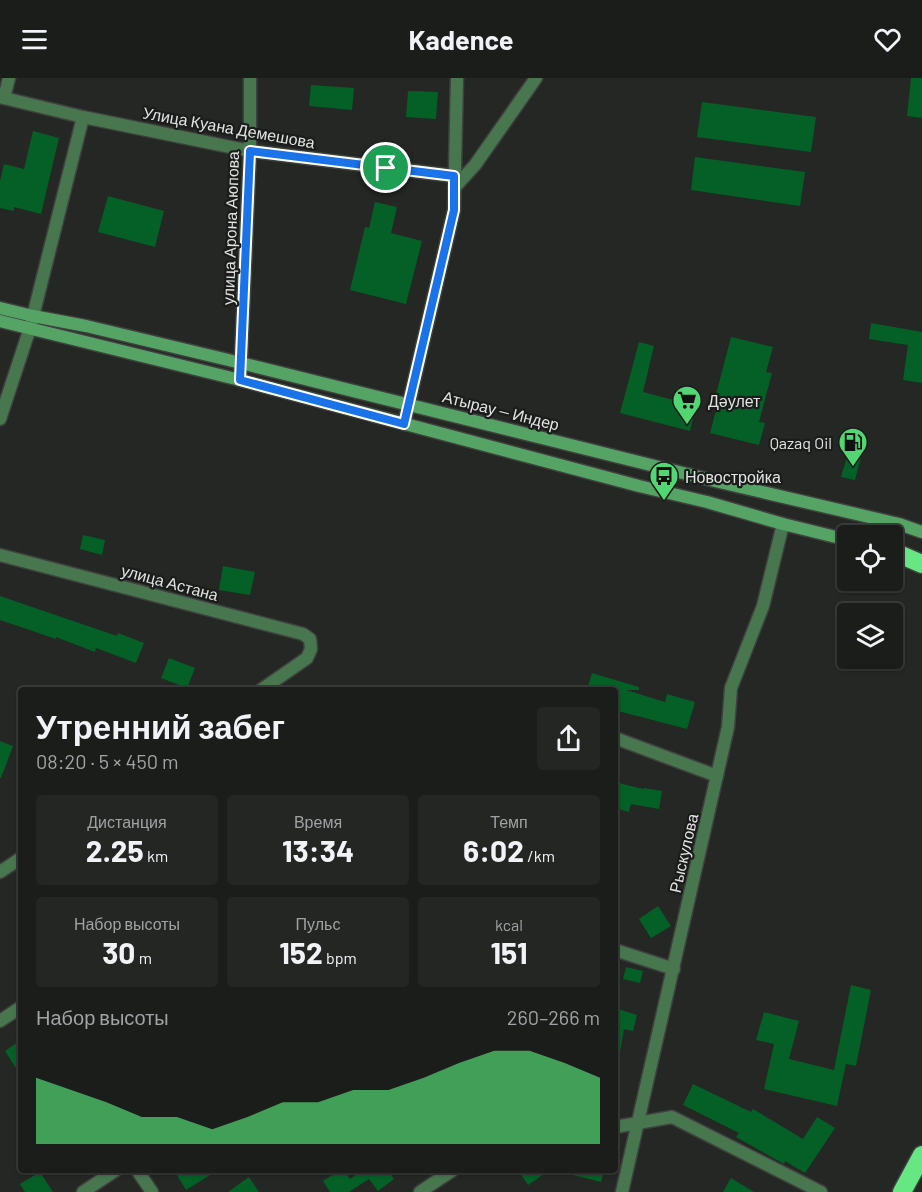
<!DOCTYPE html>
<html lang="ru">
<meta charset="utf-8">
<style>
body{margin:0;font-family:Barlow,sans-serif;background:#242624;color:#f1f3f6;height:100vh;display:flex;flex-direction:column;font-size:22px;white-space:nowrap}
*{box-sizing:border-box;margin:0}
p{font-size:20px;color:#a0a2a3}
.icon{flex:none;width:33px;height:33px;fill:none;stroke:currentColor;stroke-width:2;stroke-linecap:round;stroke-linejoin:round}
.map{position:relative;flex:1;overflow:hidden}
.sheet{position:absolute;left:18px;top:609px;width:600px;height:486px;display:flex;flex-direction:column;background:#1b1d1b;border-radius:6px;box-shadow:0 2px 4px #0004,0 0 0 2px #393b3a}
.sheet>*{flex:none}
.controls{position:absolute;left:837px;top:447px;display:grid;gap:12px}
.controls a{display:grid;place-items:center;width:66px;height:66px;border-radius:6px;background:#1b1d1b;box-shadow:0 2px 4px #0004,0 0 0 2px #393b3a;font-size:30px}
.pin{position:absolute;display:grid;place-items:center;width:51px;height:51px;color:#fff;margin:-26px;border:3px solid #fff;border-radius:50%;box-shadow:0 2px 6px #0007}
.round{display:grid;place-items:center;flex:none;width:63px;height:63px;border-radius:6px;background:#242624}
.overview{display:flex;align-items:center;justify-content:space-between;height:102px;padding:0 18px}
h1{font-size:33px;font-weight:700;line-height:45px}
.metrics{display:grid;grid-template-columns:repeat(3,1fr);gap:9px;height:102px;padding:6px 18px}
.metrics div{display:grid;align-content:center;border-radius:6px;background:#242624;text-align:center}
.metrics b{font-size:30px;font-weight:700}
.metrics small{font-size:16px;font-weight:400}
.metrics p{font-size:16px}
.chart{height:168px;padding:12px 18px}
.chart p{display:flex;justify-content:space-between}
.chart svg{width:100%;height:108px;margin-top:6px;fill:#52d673;opacity:.7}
header{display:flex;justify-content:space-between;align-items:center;height:78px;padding:0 18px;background:#1b1d1b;font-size:27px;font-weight:700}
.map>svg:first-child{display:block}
.building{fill:#046026}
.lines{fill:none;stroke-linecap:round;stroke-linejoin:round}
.street-casing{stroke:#3f413f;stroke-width:15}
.secondary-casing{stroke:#3f413f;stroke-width:15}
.highway-casing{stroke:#3f413f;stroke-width:21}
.street{stroke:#47764f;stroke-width:12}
.secondary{stroke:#55a465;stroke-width:12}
.highway{stroke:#66e784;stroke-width:18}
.route-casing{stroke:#fff;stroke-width:12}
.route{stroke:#1a73e8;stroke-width:8}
.labels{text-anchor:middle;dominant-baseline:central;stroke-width:4.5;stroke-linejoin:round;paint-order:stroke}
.street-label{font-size:16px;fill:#e2e4e2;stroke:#1a1d1b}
.poi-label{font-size:16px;fill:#e2e4e2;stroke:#1a1d1b;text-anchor:start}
</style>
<header><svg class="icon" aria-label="menu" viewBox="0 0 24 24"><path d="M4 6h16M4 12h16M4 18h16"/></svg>Kadence<svg class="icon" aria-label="heart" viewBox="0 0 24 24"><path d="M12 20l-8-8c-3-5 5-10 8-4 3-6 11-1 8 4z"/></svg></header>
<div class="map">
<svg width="922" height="1114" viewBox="0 0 922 1114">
<rect width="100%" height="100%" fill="#242724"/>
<g class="building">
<polygon points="911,0 922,0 922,40 907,38"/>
<polygon points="311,7 354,10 352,32 309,28"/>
<polygon points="408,13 438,14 436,41 406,39"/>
<polygon points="702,24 816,39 811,74 697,59"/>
<polygon points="33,53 59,60 41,136 14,129 14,133 0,130 0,103 4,86 24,91"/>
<polygon points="695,79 805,94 800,128 691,112"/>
<polygon points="108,118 164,133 155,169 98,154"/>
<polygon points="375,124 397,129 391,155 422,163 406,226 350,212 365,149 369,150"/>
<polygon points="871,245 922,254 922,305 903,302 908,267 869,261"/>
<polygon points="731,259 773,269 766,294 772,295 759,344 765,345 759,367 710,355 718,325 714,324"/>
<polygon points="639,264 654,268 643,314 696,328 690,353 620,335"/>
<polygon points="848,375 861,379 855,402 841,399"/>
<polygon points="83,457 105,462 102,477 80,471"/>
<polygon points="223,488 255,494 250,517 219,512"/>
<polygon points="0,518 117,558 118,555 144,565 136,585 96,570 95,574 56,559 56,561 0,542"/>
<polygon points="169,580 195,590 187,610 161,600"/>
<polygon points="592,595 639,609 639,612 626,612 665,624 667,616 695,624 687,651 618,633 618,635 615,634 615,612 587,612"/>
<polygon points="0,663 13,668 1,700 0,700"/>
<polygon points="615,704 643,711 644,710 662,713 659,731 631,726 629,734 615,730"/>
<polygon points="658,828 671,848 651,860 639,841"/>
<polygon points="626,889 643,893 640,905 623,901"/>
<polygon points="851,907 871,912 856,988 846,986 837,1028 764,1011 774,966 756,962 764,934 799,943 789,981 834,992"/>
<polygon points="618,931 637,937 633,953 624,951 620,974 615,973 615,942"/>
<polygon points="21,962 21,998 5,973"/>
<polygon points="693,1006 751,1034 753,1031 803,1061 817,1039 835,1050 805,1095 785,1083 784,1086 736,1059 739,1055 683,1027"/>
<polygon points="174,1092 218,1092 186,1112"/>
<polygon points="340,1092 344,1092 350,1101 363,1092 388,1092 394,1101 378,1113 369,1101 349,1114 330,1114 323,1103"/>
<polygon points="518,1092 550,1092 528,1107"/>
<polygon points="569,1092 604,1092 601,1104 569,1096"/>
<polygon points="40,1094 53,1114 25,1114 20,1106"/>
<polygon points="249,1099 259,1114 228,1114"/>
<polygon points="731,1100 754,1114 723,1114"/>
</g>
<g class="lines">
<g class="street-casing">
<g id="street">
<polyline points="0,19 83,39 250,73 454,98"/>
<polyline points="4,20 9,0"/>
<polyline points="454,110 475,87 536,0"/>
<polyline points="240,302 250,73 250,0"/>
<polyline points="0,341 30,250 83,39"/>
<polyline points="404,346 454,132 457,0"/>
<polyline points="0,477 303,556 310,561 311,571 307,580 261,612"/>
<polyline points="615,660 717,698"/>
<polyline points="0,794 21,780"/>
<polyline points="615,872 674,891"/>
<polyline points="0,943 21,929"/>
<polyline points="615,1049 672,1039 821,1114"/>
<polyline points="137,1092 152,1114"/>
<polyline points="83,1114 116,1092"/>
<polyline points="420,1114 453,1092"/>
<polyline points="622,1114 728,649 731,610 763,528 783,446"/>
</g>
</g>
<g class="secondary-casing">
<g id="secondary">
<polyline points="0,230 33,238 86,248 241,285 715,403 899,446 922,454"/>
<polyline points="0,243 240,302 639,408 707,424 783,446 848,462"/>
</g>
</g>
<g class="highway-casing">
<g id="highway">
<polyline points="894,474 922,486"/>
<polyline points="902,1114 922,1077"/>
</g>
</g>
<use href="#street" class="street"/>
<use href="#secondary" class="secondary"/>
<use href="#highway" class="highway"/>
</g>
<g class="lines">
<g class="route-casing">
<polygon id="route" points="250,73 454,98 454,132 404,346 240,302"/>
</g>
<use href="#route" class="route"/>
</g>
<defs>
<g id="supermarket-pin" transform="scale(1.5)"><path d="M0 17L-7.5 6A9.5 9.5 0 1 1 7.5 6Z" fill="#52d673" stroke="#1a1d1b"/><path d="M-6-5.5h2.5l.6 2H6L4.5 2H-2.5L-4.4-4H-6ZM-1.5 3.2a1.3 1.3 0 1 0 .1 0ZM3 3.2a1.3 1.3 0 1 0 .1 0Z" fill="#111"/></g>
<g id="fuel-pin" transform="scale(1.5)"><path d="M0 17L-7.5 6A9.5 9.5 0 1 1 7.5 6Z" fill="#52d673" stroke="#1a1d1b"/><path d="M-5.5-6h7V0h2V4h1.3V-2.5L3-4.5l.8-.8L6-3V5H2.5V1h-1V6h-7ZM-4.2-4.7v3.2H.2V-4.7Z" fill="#111"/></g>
<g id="bus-pin" transform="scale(1.5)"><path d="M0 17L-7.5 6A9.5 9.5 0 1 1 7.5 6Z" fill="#52d673" stroke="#1a1d1b"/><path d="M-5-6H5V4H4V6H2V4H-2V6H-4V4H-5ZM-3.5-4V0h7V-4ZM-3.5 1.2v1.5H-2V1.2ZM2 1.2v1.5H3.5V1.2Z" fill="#111"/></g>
</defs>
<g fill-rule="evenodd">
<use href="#supermarket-pin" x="687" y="322"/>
<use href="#fuel-pin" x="853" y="364"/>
<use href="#bus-pin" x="664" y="398"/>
</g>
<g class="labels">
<g class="street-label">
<text transform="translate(229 49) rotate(10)">Улица Куана Демешова</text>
<text transform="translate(230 150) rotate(-88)">улица Арона Аюпова</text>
<text transform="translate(501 332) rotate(14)">Атырау — Индер</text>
<text transform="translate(170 504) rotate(15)">улица Астана</text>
<text transform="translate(683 775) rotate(-77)">Рыскулова</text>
</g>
<g class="poi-label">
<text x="708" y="322">Дәулет</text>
<text x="832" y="364" text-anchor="end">Qazaq Oil</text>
<text x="685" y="398">Новостройка</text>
</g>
</g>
</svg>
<div class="controls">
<a><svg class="icon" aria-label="locate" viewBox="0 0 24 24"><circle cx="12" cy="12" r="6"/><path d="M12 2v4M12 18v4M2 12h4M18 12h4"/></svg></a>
<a><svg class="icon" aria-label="layers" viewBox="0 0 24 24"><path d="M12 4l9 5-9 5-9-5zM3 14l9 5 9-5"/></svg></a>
</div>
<div class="pin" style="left:386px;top:90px;background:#1e9e55"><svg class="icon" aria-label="arrive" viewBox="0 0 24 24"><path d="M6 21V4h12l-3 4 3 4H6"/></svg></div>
<section class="sheet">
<div class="overview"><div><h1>Утренний забег</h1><p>08:20 · 5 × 450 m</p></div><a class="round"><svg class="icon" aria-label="share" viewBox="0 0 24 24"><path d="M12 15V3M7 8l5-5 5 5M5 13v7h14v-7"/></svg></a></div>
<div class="metrics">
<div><p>Дистанция</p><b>2.25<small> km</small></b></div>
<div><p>Время</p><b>13:34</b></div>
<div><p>Темп</p><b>6:02<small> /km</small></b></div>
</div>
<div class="metrics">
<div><p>Набор высоты</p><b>30<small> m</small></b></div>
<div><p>Пульс</p><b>152<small> bpm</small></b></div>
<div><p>kcal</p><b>151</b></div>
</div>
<div class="chart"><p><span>Набор высоты</span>260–266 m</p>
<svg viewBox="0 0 160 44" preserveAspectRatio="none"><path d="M0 44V17L10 22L20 27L30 33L40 33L50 38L60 33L70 27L80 27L90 22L100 22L110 17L120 11L130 6L140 6L150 11L160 17V44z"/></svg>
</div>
</section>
</div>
